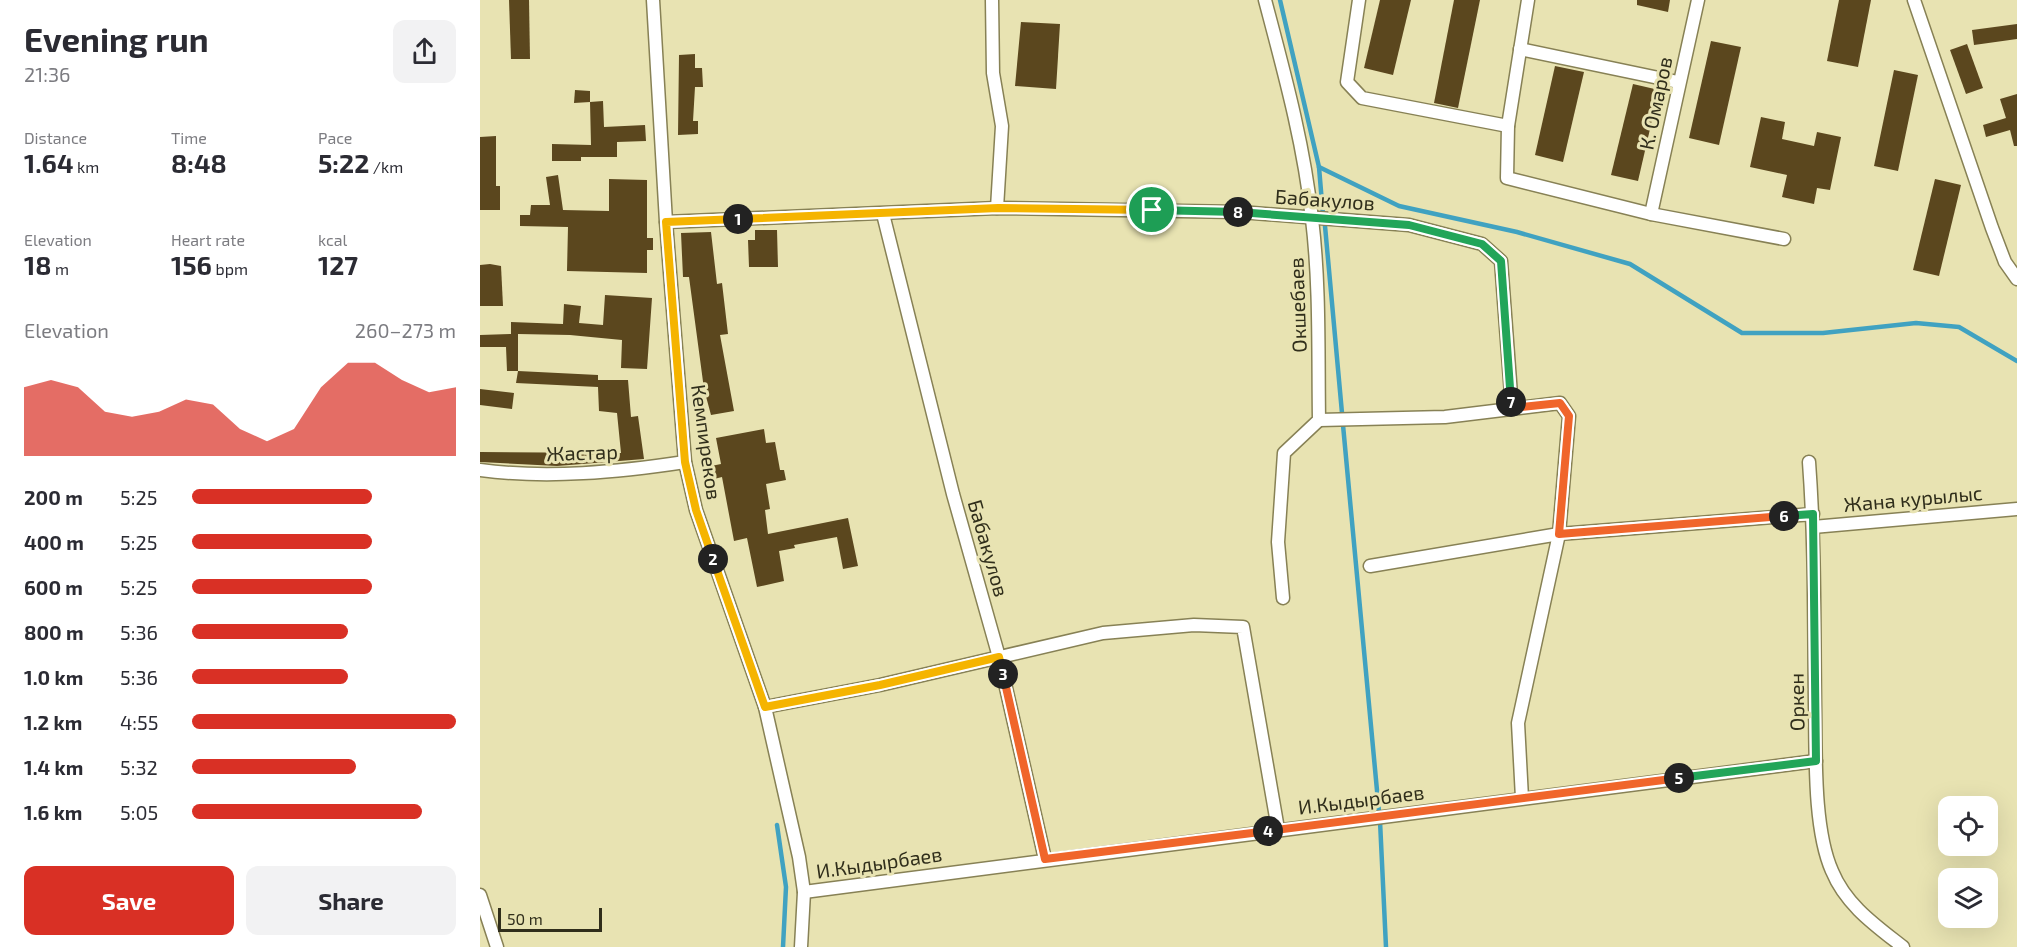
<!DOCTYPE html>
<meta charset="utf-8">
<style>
body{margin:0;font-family:"Exo 2",sans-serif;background:#f2f2f3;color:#2b2b33;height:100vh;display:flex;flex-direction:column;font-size:22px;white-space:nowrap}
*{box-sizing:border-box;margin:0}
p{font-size:20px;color:#7c7c81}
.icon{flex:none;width:33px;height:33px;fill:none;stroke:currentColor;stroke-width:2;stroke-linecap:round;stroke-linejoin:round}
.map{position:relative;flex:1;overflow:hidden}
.details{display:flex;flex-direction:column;background:#fff;width:480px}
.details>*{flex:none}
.tools{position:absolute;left:1458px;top:796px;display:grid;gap:12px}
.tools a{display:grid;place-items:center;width:60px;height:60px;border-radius:12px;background:#fff;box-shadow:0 6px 24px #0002;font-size:30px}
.scale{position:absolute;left:18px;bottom:15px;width:104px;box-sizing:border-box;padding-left:6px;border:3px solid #302e1b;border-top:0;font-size:16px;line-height:21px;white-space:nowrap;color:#302e1b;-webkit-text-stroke:4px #e8e3b2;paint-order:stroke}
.pin{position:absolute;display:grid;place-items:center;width:51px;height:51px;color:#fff;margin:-26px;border:3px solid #fff;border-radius:50%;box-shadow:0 2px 6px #0007}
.km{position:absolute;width:30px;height:30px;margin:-15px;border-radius:50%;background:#222;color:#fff;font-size:16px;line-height:30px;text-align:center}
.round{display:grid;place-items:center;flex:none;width:63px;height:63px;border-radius:12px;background:#f2f2f3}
.summary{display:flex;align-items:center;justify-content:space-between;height:102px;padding:0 24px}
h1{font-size:33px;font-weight:700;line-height:45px}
.figures{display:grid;grid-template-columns:repeat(3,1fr);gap:9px;height:102px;padding:6px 24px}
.figures div{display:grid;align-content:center}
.figures b{font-size:26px;font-weight:700}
.figures small{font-size:16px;font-weight:400}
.figures p{font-size:16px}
.chart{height:168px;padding:12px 24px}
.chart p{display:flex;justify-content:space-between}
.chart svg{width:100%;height:108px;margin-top:6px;fill:#d93025;opacity:.7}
.button{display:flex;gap:12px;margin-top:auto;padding:12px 24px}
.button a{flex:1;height:69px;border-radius:12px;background:#d93025;color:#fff;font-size:24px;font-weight:700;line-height:69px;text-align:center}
.button a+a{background:#f2f2f3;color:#2b2b33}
ul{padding:0 24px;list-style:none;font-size:20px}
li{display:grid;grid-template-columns:96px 72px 1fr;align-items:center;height:45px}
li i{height:15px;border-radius:8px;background:#d93025}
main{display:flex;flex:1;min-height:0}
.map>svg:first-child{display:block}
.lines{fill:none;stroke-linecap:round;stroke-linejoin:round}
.stream{stroke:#40a2c1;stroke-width:4.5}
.building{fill:#5b471e}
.minor-casing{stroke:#878155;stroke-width:15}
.minor{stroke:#fff;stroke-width:12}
.split-1-casing{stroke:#fff;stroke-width:12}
.split-2-casing{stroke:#fff;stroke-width:12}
.split-3-casing{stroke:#fff;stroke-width:12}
.split-4-casing{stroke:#fff;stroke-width:12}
.split-5-casing{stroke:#fff;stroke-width:12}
.split-6-casing{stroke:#fff;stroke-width:12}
.split-7-casing{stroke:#fff;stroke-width:12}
.split-8-casing{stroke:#fff;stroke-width:12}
.split-9-casing{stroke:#fff;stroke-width:12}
.split-1{stroke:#f5b400;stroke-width:8}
.split-2{stroke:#f5b400;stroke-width:8}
.split-3{stroke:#f5b400;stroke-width:8}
.split-4{stroke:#f0652b;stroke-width:8}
.split-5{stroke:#f0652b;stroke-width:8}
.split-6{stroke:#22a559;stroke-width:8}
.split-7{stroke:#f0652b;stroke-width:8}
.split-8{stroke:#22a559;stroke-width:8}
.split-9{stroke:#22a559;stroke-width:8}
.labels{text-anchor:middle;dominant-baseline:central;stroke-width:6;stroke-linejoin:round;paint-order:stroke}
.street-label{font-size:20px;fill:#302e1b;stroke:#e8e3b2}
</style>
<main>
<section class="details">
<div class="summary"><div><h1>Evening run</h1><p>21:36</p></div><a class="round"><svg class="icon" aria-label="share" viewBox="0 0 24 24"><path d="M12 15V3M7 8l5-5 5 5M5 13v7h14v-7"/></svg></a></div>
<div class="figures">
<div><p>Distance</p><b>1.64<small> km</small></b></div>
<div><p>Time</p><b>8:48</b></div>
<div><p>Pace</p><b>5:22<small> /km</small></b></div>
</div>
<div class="figures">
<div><p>Elevation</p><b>18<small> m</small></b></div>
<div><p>Heart rate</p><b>156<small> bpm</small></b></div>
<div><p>kcal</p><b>127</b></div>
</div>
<div class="chart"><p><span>Elevation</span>260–273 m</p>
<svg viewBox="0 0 160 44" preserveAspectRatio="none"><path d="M0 44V16L10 13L20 16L30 26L40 28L50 26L60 21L70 23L80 33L90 38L100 33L110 16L120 6L130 6L140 13L150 18L160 16V44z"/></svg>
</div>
<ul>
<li><b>200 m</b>5:25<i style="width:68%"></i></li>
<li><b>400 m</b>5:25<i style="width:68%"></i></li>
<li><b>600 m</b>5:25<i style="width:68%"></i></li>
<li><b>800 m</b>5:36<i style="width:59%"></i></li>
<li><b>1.0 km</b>5:36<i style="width:59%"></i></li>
<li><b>1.2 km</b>4:55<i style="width:100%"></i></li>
<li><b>1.4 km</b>5:32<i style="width:62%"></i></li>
<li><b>1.6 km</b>5:05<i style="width:87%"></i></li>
</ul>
<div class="button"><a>Save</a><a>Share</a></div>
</section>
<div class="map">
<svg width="1537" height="947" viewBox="0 0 1537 947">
<rect width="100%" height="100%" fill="#e8e3b2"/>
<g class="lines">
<g class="stream">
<polyline points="800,0 839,167 843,215"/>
<polyline points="839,167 919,206 1037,232 1150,264 1262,333 1343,333 1436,323 1479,327 1537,361"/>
<polyline points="845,226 862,413"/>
<polyline points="863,425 899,812"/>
<polyline points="900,821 906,947"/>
<polyline points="297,825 306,887 303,947"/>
</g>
</g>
<g class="building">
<polygon points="29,0 49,0 50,59 31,59"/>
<polygon points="900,0 931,0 913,75 884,68"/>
<polygon points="974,0 1000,0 978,108 954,103"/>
<polygon points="1157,0 1190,0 1188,12 1157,5"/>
<polygon points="1359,0 1391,0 1378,67 1347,61"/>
<polygon points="541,22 580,24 576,89 535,86"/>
<polygon points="1537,24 1537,39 1494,45 1492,30"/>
<polygon points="1231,41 1261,47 1239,145 1209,138"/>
<polygon points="1487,44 1503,88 1486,94 1470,50"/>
<polygon points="215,54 215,68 222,68 223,87 215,87 213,121 218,121 218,134 198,135 199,55"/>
<polygon points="1075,66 1104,72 1083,162 1055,155"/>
<polygon points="1414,70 1438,75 1418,171 1394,166"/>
<polygon points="1153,84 1179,90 1158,181 1131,175"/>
<polygon points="95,90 110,91 110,102 94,103"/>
<polygon points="1537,94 1537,146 1534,146 1530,130 1506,137 1503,125 1526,118 1520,99"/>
<polygon points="123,101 124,127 165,125 166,141 137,142 137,157 101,157 101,161 72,161 72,144 111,145 110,102"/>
<polygon points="1281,117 1305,122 1302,139 1334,146 1337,132 1361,137 1350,190 1337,188 1334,204 1302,197 1307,175 1270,167"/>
<polygon points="16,136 16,186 20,186 20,210 0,210 0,137"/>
<polygon points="78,175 83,210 129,211 129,179 167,180 167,238 173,238 173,250 167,250 167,273 87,271 88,227 40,226 40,215 50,215 51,205 70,205 66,177"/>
<polygon points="1455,179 1481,185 1459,276 1433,270"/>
<polygon points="275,230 297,230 298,267 269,267 268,240 275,240"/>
<polygon points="231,232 237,284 242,283 248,334 240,335 254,411 231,415 224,389 209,277 203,277 201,233"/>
<polygon points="10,264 21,266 23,306 0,306 0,265"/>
<polygon points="125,295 172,298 167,369 141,368 142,340 90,335 38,334 38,371 27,371 26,347 0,347 0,335 31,334 31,322 83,324 84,304 101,306 99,323 123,325"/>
<polygon points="38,371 118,375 118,380 148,380 151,417 158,416 164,459 77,466 0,462 0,452 141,453 137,413 119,411 118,387 36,383"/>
<polygon points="0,389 34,393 32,409 0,405"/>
<polygon points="284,429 286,443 295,442 300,470 304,470 306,480 286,484 290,509 285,510 288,534 368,518 378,566 363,569 357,537 314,545 315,548 299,551 304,581 277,587 267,538 254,541 242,477 234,479 231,466 241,464 236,438"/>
</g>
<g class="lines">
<g class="minor-casing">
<g id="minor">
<polyline points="173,0 186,222 205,462 216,510 285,707 319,857 324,892 321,947"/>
<polyline points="512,0 513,73 522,126 517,208"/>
<path d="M785,0C804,72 824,144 832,219C840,285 838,353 839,420L804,453L798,542L803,598"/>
<polyline points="879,0 867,82 882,98 1028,126"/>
<polyline points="1048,0 1028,126 1027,178 1171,214 1304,239"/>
<polyline points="1434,0 1512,228 1525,262 1537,279"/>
<polyline points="1040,49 1198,82"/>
<polyline points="403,214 473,494 519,657 565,859"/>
<polyline points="1171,214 1218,0"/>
<polyline points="186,222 517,208 760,212 929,225 1002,244 1021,261 1032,408"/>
<polyline points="839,420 965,417 1080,403 1089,416 1079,534 1038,723 1042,798"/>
<path d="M1329,462C1335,542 1334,623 1335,704C1336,752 1333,828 1352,871C1366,905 1395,925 1423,947"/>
<path d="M0,470C68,479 138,472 205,462"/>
<polyline points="1333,527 1537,509"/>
<polyline points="890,566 1079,534 1333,514"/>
<polyline points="285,707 400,685 623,633 714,625 763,627 798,829"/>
<polyline points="324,892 1336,761"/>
<polyline points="0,895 17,947"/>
</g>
</g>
<use href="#minor" class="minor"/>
</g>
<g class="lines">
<g class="split-1-casing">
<polyline id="split-1" points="258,219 518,208 672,210"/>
</g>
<g class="split-2-casing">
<polyline id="split-2" points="233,559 216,510 205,462 186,222 258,219"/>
</g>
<g class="split-3-casing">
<polyline id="split-3" points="233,559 285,707 400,685 519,657 523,674"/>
</g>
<g class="split-4-casing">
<polyline id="split-4" points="523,674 565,859 788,831"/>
</g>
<g class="split-5-casing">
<polyline id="split-5" points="788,831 1199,778"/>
</g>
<g class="split-6-casing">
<polyline id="split-6" points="1199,778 1336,761 1333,514 1304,516"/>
</g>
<g class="split-7-casing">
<polyline id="split-7" points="1031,402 1032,408 1080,403 1089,416 1079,534 1304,516"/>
</g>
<g class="split-8-casing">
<polyline id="split-8" points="758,212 929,225 1002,244 1021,261 1031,402"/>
</g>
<g class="split-9-casing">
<polyline id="split-9" points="672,210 758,212"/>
</g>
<use href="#split-1" class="split-1"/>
<use href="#split-2" class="split-2"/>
<use href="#split-3" class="split-3"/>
<use href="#split-4" class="split-4"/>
<use href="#split-5" class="split-5"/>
<use href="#split-6" class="split-6"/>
<use href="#split-7" class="split-7"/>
<use href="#split-8" class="split-8"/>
<use href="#split-9" class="split-9"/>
</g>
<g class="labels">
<g class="street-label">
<text transform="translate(1175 103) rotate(-78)">К. Омаров</text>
<text transform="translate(845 199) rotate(4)">Бабакулов</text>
<text transform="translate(817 305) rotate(-92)">Окшебаев</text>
<text transform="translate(227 442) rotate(82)">Кемпиреков</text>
<text transform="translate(102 452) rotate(-2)">Жастар</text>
<text transform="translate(1433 498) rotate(-5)">Жана курылыс</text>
<text transform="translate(509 548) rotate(74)">Бабакулов</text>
<text transform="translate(1316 702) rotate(-91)">Оркен</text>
<text transform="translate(881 799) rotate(-7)">И.Кыдырбаев</text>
<text transform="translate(399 862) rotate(-8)">И.Кыдырбаев</text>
</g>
</g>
</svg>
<div class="tools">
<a><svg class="icon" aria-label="locate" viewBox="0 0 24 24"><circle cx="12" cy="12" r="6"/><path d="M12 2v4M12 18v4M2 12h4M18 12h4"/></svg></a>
<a><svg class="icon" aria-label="layers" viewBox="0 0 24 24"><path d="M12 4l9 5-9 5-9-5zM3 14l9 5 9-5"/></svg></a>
</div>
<div class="scale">50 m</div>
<div class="pin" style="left:672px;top:210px;background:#1e9e55"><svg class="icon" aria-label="arrive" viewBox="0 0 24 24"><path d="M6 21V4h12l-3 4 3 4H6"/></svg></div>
<b class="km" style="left:258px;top:219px">1</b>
<b class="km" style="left:233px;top:559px">2</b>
<b class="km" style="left:523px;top:674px">3</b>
<b class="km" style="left:788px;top:831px">4</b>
<b class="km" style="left:1199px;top:778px">5</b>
<b class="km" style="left:1304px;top:516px">6</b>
<b class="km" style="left:1031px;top:402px">7</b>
<b class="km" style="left:758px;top:212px">8</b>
</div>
</main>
